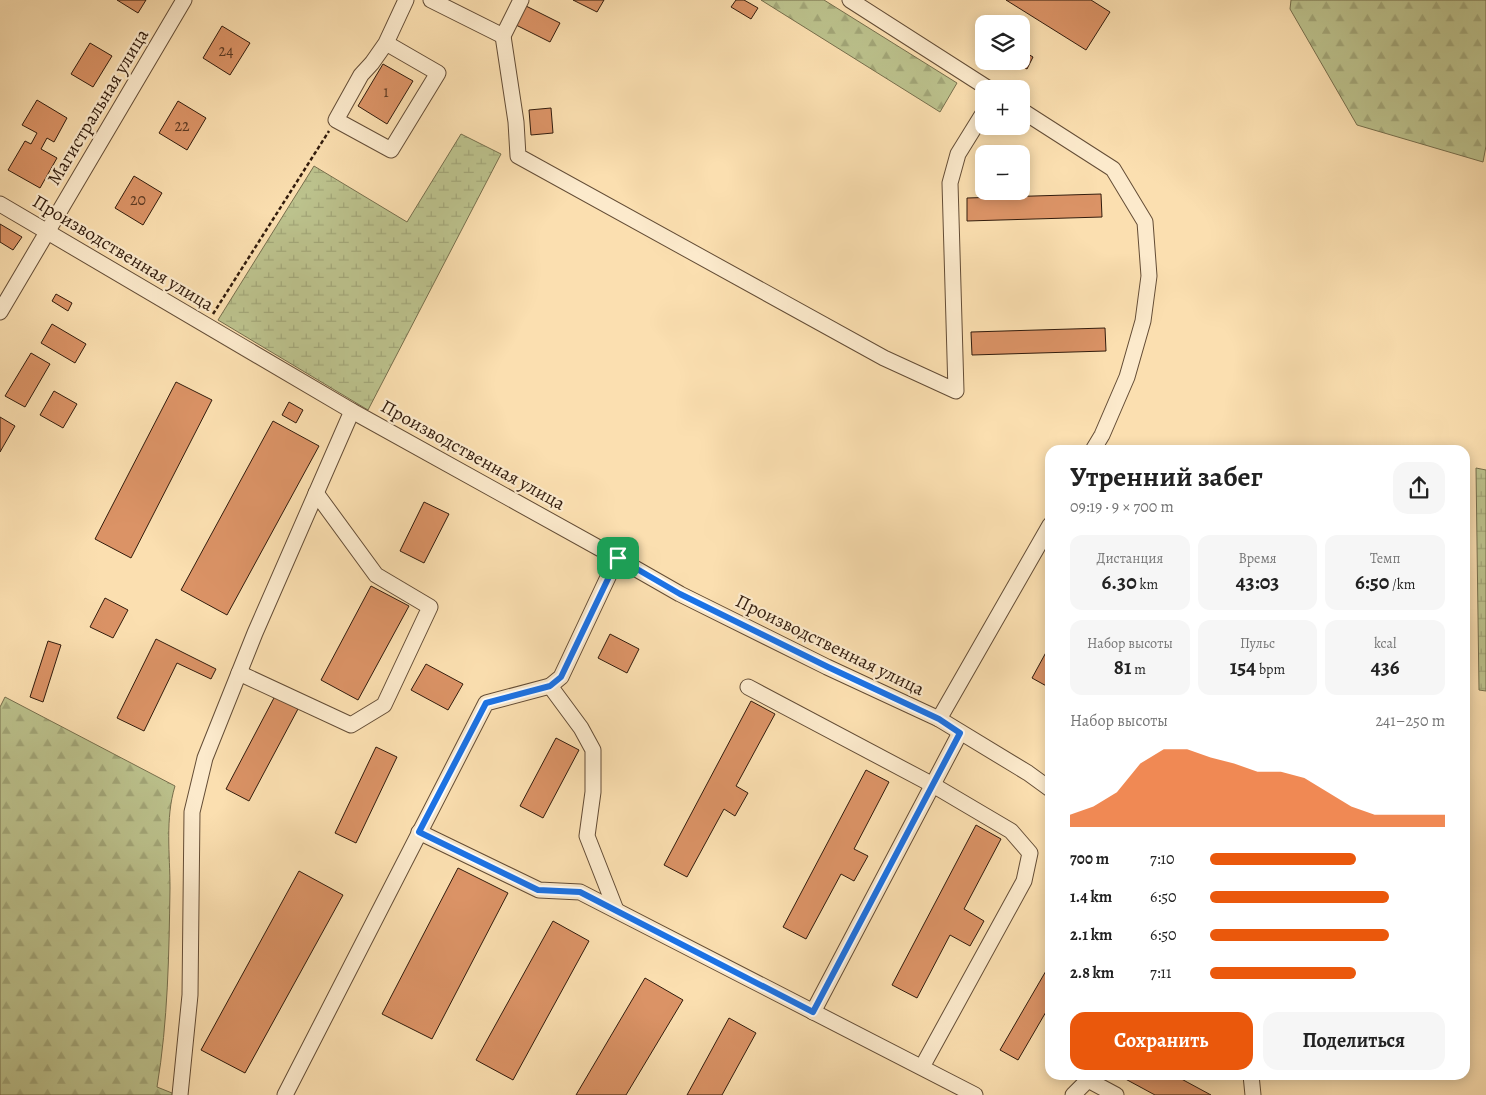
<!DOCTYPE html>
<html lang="ru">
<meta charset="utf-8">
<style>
body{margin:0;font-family:Alegreya,serif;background:#f6f6f6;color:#222;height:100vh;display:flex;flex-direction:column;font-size:19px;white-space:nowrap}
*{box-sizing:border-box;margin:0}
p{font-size:16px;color:#767676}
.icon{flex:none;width:28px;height:28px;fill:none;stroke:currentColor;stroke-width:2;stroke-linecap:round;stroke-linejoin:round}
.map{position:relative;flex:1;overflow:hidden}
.panel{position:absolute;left:1045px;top:445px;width:425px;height:635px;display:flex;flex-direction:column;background:#fff;border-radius:15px;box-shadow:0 2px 12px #0003}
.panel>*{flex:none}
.buttons{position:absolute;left:975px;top:15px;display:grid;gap:10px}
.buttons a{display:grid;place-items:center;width:55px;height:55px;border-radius:10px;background:#fff;box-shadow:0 2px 12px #0003;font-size:25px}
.pin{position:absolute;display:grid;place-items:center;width:42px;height:42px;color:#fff;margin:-21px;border-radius:10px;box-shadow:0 2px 8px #0006}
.round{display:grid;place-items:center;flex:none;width:52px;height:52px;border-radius:15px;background:#f6f6f6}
.summary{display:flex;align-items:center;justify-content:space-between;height:85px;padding:0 25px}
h1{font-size:28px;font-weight:700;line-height:38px}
.figures{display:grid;grid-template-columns:repeat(3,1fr);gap:8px;height:85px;padding:5px 25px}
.figures div{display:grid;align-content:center;border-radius:12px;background:#f6f6f6;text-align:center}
.figures b{font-size:21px;font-weight:700}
.figures small{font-size:14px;font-weight:400}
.figures p{font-size:14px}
.chart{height:140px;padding:10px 25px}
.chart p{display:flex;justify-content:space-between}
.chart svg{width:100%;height:90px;margin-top:5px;fill:#ea580c;opacity:.7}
.cta{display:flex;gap:10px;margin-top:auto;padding:10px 25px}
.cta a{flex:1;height:58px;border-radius:15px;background:#ea580c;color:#fff;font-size:20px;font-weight:700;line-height:58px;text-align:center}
.cta a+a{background:#f6f6f6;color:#222}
ul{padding:0 25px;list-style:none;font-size:16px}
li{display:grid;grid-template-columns:80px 60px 1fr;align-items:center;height:38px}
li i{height:12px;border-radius:6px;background:#ea580c}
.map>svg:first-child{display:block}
.forest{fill:url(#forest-firs);stroke:#776f4d}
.wetland{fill:url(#wetland-marsh);stroke:#776f4d}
.building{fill:#db9366;stroke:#321c0d}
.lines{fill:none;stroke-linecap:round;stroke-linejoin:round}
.minor-casing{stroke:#644d36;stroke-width:17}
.path{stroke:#321c0d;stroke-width:2.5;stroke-dasharray:4 2.5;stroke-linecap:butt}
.minor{stroke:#fceacc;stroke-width:15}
.route-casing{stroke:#fff;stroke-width:10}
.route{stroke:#1a73e8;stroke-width:6}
.labels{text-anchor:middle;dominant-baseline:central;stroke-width:4.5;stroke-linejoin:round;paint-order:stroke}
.number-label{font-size:16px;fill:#5c3a23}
.street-label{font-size:19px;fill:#321c0d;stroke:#fceacc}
</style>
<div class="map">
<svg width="1486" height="1095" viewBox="0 0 1486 1095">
<defs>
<pattern id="forest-firs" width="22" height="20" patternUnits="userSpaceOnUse" patternTransform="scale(1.25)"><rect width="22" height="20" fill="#bcc28d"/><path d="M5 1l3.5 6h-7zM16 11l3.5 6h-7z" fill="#a2a678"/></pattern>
<pattern id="wetland-marsh" width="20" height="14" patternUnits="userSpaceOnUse" patternTransform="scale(1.25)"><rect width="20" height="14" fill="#bcc28d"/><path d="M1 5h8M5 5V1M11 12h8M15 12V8" fill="none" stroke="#a2a678"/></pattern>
</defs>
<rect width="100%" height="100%" fill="#fbdfb0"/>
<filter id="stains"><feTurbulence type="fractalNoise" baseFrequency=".004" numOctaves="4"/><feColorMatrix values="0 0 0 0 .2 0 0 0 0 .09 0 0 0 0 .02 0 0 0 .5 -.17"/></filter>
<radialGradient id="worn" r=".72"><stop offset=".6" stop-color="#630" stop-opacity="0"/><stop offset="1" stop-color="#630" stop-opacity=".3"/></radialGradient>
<g class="forest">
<polygon points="761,0 824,0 957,83 940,112"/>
<polygon points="1291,0 1486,0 1486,146 1483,162 1357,125 1290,9"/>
<path d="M5,697L175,786C165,819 170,854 170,888C169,955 168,1021 157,1087L177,1095H0V707Z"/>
</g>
<g class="wetland">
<polygon points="461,134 501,154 368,410 218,320 314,166 407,222"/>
<polygon points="1476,468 1486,470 1486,691 1479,690"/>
</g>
<g class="building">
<polygon points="117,0 146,0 138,13"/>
<polygon points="573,0 604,0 597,12"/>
<polygon points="736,0 744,0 758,8 751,19 731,7"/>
<polygon points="1006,0 1091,0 1110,12 1086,50"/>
<polygon points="522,4 560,23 550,42 512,23"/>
<polygon points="222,26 250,43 230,75 203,58"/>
<polygon points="90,43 112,56 93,87 71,74"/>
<polygon points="1021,50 1033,57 1027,69 1013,61 1021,61"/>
<polygon points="383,64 413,81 387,124 358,106"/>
<polygon points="37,100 67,118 54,142 47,138 41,149 57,158 40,188 8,170 25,141 31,144 37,133 22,125"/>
<polygon points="178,101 206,118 187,150 159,133"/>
<polygon points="551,108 553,133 531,135 529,110"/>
<polygon points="134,176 162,193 143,225 115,208"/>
<polygon points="1101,194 1102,217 967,221 967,198"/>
<polygon points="0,224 22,237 13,250 0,242"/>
<polygon points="56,294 72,303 68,311 52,301"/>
<polygon points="52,324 86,344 75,363 41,343"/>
<polygon points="1105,328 1106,351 972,355 971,332"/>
<polygon points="31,353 50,364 25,407 5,396"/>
<polygon points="176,382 212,400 131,558 95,539"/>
<polygon points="54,391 77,404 63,428 40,415"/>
<polygon points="289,402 303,410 296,423 282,415"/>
<polygon points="0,417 15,426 0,452"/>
<polygon points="273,421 319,446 227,615 181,590"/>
<polygon points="424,502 449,514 424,563 400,551"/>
<polygon points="371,586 409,606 358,700 321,680"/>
<polygon points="105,598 128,610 113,638 90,627"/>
<polygon points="610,634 639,649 627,673 598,658"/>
<polygon points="156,639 216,669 211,679 177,663 144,731 117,718"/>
<polygon points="48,641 61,645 43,702 30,697"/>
<polygon points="1050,645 1050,688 1032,678"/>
<polygon points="426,664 463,684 448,710 411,690"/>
<polygon points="275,696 298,709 249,801 226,789"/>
<polygon points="751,701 775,714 736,786 748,793 735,816 724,809 687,877 664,865"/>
<polygon points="556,738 579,750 543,818 520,806"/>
<polygon points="376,747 397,757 356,843 335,833"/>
<polygon points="866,770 889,782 854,849 868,856 854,881 841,874 806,939 783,927"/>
<polygon points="976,825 1001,839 964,909 984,921 970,946 950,935 917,998 892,985"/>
<polygon points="458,868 508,893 432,1039 382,1014"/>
<polygon points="299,871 343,895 245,1073 201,1050"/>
<polygon points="553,921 589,941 513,1080 476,1060"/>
<polygon points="1050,964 1050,1005 1018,1060 1000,1050"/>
<polygon points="645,978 683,1000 626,1095 576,1095"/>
<polygon points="729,1018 756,1033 722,1095 687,1095"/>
<polygon points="1118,1075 1174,1075 1211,1095 1155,1095"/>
</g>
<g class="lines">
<g class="minor-casing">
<g id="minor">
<polyline points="431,0 503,36 521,0"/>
<polyline points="850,0 989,89"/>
<polyline points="503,36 516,122 518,156 884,358 956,391 950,183 958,154 984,112"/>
<polyline points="386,43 438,73 391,150 336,120 361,75 372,63 386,43 406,0"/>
<polyline points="1021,110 1113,169 1145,222 1149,276 1143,321 1127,377 1102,435 1093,450"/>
<polyline points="0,204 352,411 617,558 680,594 827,667 939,719"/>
<polyline points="0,312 184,0"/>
<polyline points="1050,525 939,719 1028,773 1050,789"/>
<polyline points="239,673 351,725 384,705 430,607 376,575 316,493"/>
<polyline points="550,686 581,728 593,750 593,792 587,836 616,910"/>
<polyline points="748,687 933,785 1011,831 1030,853 1024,881 922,1067"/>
<polyline points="419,832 539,890 580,892 975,1095"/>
<polyline points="813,1012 960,733"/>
<polyline points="1251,1075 1253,1095"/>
<polyline points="180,1095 190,995 192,812 205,758 255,633 352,411"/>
<polyline points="285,1095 486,703 550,686 561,677 617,558"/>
<polyline points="1073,1095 1088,1080 1116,1095"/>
</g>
</g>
<polyline class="path" points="213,314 329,131"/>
<use href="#minor" class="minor"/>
</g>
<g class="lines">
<g class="route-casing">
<polygon id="route" points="618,558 680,594 828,667 939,719 960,733 813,1012 580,892 538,890 419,832 486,703 550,686 561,677"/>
</g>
<use href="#route" class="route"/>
</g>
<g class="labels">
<g class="number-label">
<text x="226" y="51">24</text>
<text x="386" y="92">1</text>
<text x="182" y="126">22</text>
<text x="138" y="200">20</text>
</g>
<g class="street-label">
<text transform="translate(98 107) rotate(-59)">Магистральная улица</text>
<text transform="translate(123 253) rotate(31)">Производственная улица</text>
<text transform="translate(473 455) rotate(29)">Производственная улица</text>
<text transform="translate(830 645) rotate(26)">Производственная улица</text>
</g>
</g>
<rect width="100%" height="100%" filter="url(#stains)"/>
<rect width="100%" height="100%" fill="url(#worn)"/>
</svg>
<div class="buttons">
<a><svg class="icon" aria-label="layers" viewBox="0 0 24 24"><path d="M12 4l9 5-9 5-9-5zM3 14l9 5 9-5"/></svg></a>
<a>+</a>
<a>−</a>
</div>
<div class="pin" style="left:618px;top:558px;background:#1e9e55"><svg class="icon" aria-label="arrive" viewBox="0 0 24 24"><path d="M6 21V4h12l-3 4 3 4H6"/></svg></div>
<section class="panel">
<div class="summary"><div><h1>Утренний забег</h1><p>09:19 · 9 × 700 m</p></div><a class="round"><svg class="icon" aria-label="share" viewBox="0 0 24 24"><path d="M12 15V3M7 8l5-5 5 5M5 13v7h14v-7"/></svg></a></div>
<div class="figures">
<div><p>Дистанция</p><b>6.30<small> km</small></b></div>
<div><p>Время</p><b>43:03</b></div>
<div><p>Темп</p><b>6:50<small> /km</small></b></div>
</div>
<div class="figures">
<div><p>Набор высоты</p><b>81<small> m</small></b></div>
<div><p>Пульс</p><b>154<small> bpm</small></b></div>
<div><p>kcal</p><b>436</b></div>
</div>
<div class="chart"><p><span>Набор высоты</span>241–250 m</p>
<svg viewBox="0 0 160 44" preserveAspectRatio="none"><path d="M0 44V38L10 34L20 27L30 13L40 6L50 6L60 10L70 13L80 17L90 17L100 20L110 27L120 34L130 38L140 38L150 38L160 38V44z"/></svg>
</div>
<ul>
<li><b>700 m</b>7:10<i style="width:62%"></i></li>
<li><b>1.4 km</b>6:50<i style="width:76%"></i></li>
<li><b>2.1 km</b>6:50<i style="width:76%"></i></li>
<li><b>2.8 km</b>7:11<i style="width:62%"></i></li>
</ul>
<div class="cta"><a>Сохранить</a><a>Поделиться</a></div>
</section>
</div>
